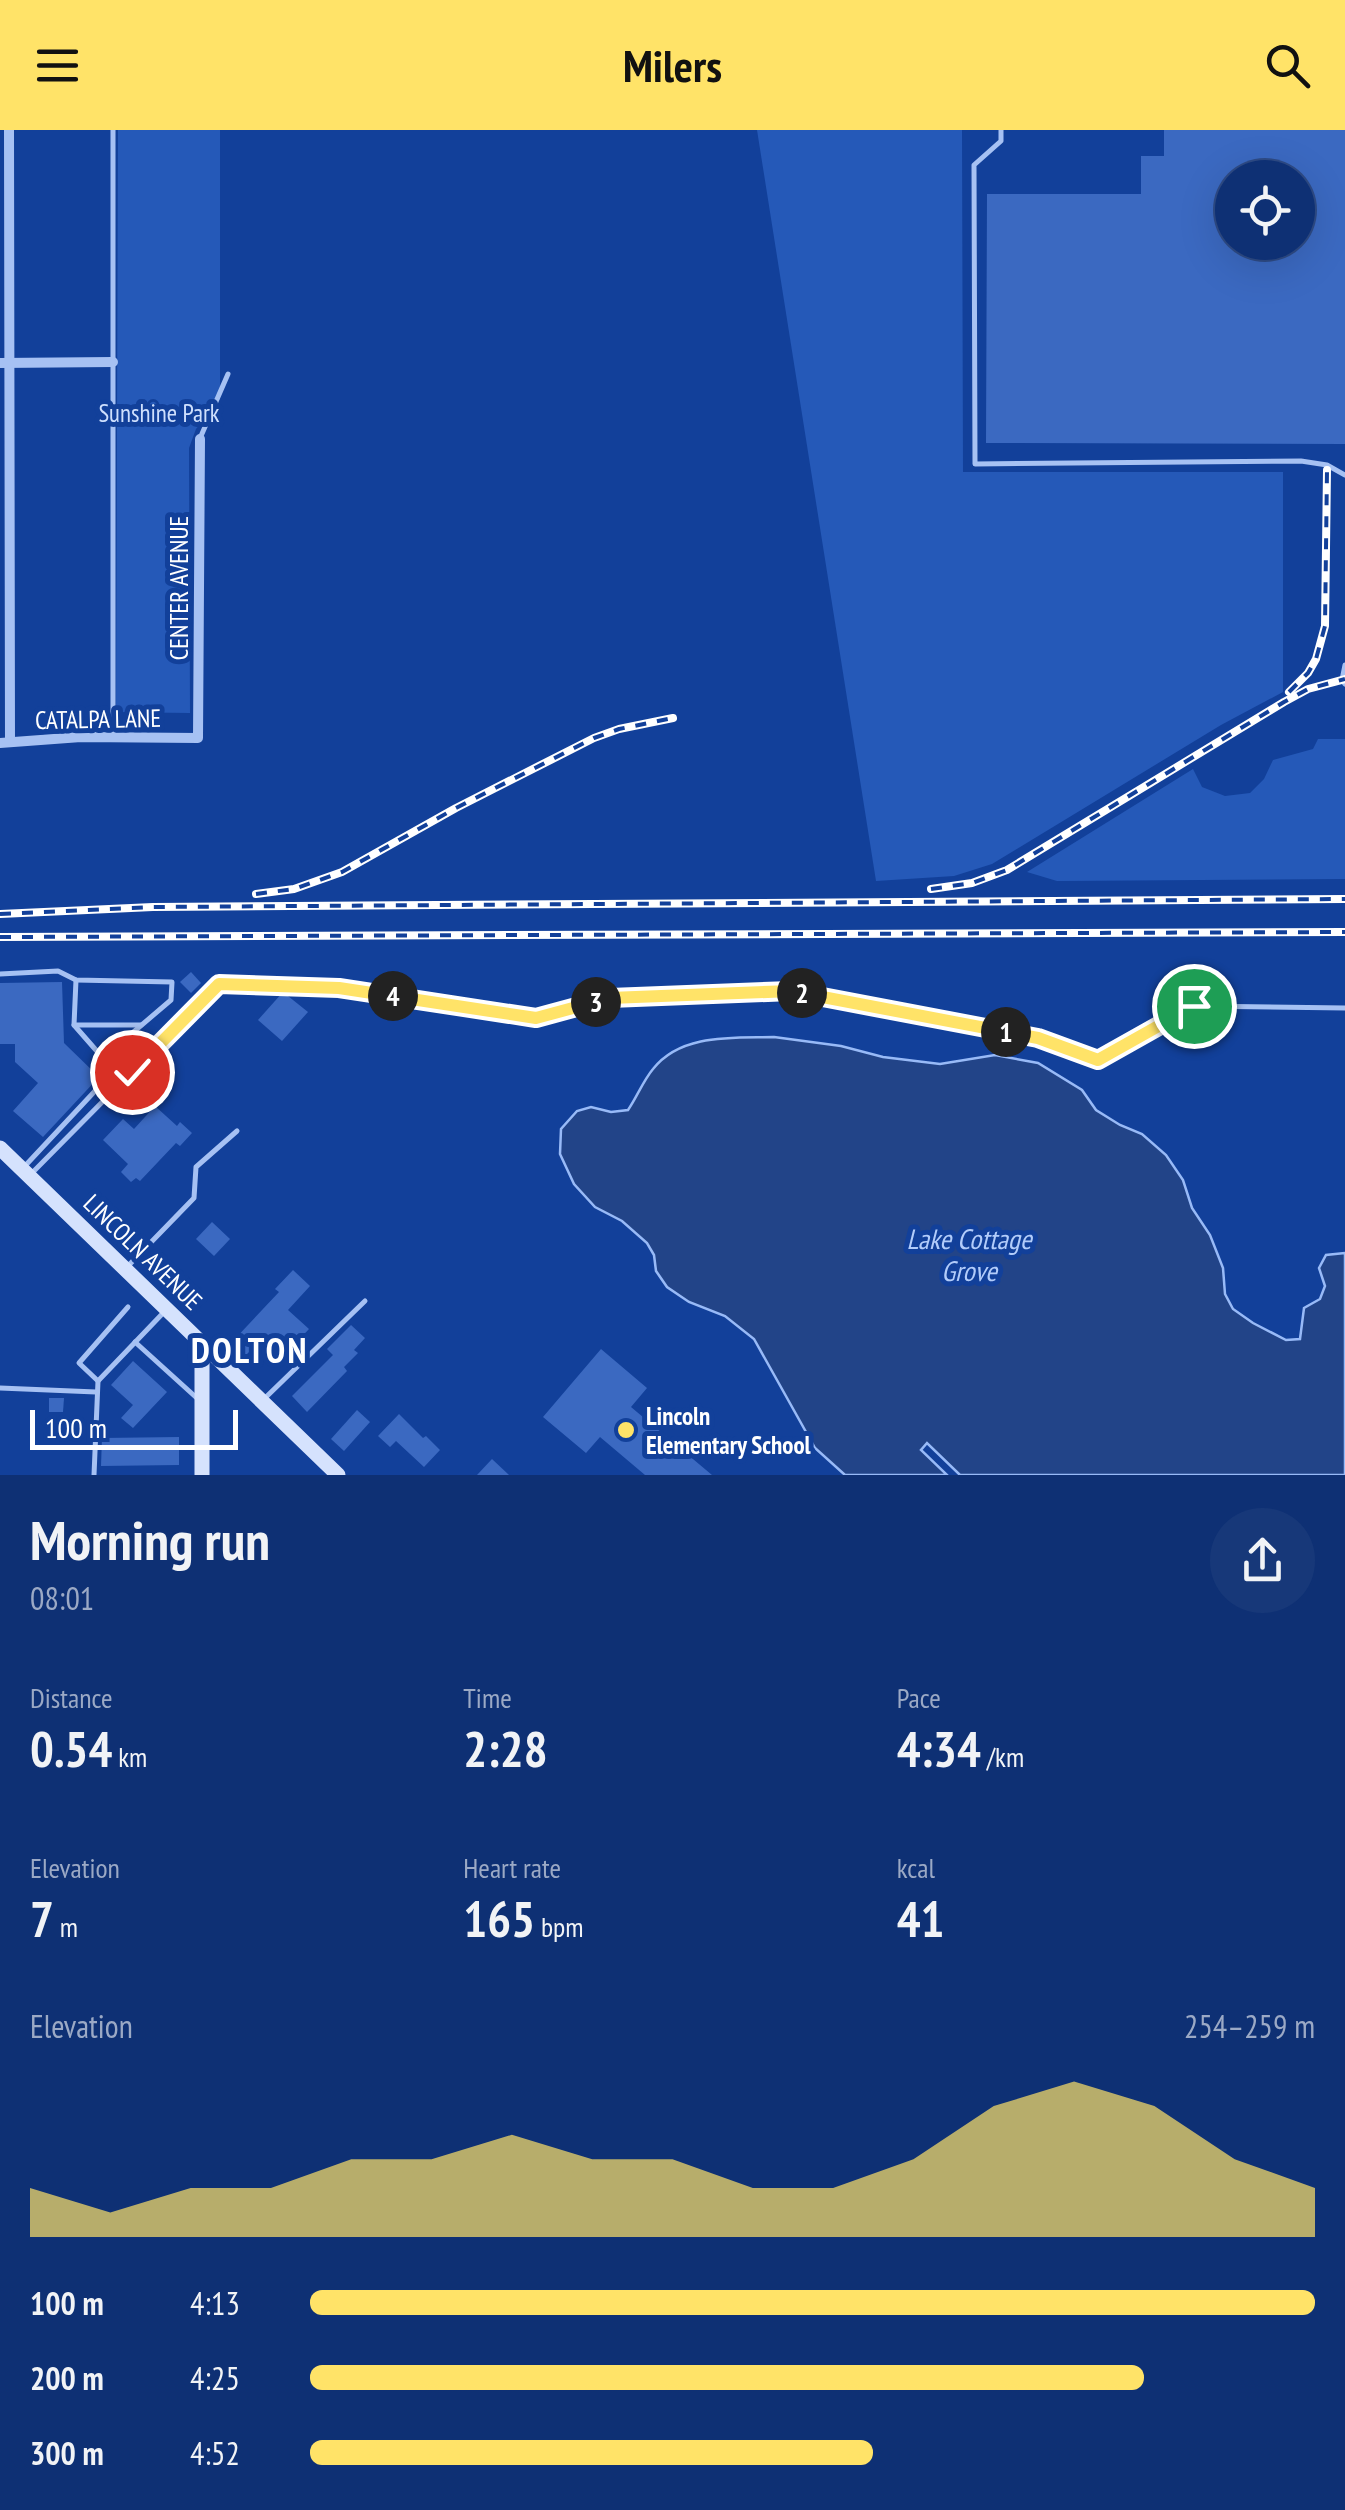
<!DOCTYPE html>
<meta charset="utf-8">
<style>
body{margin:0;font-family:"PT Sans Narrow",sans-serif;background:#173879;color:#f1f3f6;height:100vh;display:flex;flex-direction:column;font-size:38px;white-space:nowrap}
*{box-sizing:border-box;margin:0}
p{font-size:32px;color:#9ba9c5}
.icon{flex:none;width:55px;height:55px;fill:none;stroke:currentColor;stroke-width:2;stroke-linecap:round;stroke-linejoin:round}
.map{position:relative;height:1345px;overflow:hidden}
.side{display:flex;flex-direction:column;background:#0e3074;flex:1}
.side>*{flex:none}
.fabs{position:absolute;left:1215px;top:30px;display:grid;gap:20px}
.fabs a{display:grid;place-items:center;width:100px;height:100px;border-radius:50%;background:#0e3074;box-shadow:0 10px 40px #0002,0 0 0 2px #2e4b86;font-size:50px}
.scale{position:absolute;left:30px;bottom:25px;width:208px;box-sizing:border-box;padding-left:10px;border:5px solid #fff;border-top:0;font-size:28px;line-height:35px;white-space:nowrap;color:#fff;-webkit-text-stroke:8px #12409a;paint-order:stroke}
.pin{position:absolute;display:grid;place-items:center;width:85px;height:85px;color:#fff;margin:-42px;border:5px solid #fff;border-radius:50%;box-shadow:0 2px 10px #0007}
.km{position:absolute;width:50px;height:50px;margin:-25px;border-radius:50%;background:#222;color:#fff;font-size:28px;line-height:50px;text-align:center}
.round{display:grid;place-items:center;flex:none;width:105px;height:105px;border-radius:52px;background:#173879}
.overview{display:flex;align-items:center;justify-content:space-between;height:170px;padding:0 30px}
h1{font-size:55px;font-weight:800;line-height:75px}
.figures{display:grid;grid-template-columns:repeat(3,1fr);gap:15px;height:170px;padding:10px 30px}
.figures div{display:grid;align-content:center}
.figures b{font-size:50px;font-weight:800}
.figures small{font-size:28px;font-weight:400}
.figures p{font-size:28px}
.chart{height:280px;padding:20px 30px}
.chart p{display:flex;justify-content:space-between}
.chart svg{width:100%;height:180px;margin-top:10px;fill:#ffe368;opacity:.7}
ul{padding:0 30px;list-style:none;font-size:32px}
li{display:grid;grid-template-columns:160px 120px 1fr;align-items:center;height:75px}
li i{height:25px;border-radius:12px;background:#ffe368}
header{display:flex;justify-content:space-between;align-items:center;height:130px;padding:0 30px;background:#ffe368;color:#111;font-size:45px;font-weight:800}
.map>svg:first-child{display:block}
.green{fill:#2559b8}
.water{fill:#248;stroke:#98baf7;stroke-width:2.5}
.building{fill:#3b69c1;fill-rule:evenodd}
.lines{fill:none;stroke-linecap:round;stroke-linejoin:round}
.lane{stroke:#a6c1f3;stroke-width:5}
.street{stroke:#a6c1f3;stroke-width:10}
.secondary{stroke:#d5e2fd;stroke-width:15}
.rail-casing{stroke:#fff;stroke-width:8}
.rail{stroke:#12409a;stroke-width:4;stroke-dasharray:11;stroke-linecap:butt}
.route-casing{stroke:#fff;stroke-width:20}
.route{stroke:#ffe368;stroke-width:12}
.poi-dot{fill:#ffe368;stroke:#12409a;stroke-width:4}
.labels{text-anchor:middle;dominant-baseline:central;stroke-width:10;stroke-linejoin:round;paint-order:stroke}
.park-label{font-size:25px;fill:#cedffd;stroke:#12409a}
.street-label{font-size:25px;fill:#fff;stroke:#12409a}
.poi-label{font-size:25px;font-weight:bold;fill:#fff;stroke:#12409a;text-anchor:start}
.water-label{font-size:28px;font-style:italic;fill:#b2ccfa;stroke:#12409a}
.district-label{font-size:35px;font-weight:bold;letter-spacing:2.5px;fill:#fff;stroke:#12409a}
</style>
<header><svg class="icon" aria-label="menu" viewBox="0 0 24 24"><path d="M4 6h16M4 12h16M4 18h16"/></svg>Milers<svg class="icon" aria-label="search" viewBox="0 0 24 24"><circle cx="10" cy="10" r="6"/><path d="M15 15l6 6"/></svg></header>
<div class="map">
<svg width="1345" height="1345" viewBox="0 0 1345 1345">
<rect width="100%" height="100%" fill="#12409a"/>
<g class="green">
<polygon points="118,0 220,0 220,269 196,299 189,318 190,583 116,582"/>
<polygon points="757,0 962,0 963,342 1283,342 1283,562 1221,595 992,734 954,746 876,751"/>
<polygon points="1318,609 1345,609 1345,749 1057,751 1027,742 1193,639 1202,657 1225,666 1250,663 1264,649 1273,630 1313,619"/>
</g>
<path class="water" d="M774,907L841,916L883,927L940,934L995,925L1038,933L1082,960L1096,980L1120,995L1142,1004L1166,1025L1183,1050L1192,1078L1210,1105L1223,1138L1225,1164L1233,1179L1253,1193L1286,1210L1300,1209L1304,1178L1320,1169L1325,1156L1319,1138L1326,1125L1345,1123V1345H960L927,1313L921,1320L947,1345H845L815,1318L754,1209L725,1186L689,1172L667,1157L656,1141L654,1125L647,1113L622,1091L595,1077L574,1054L560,1024L561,999L577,981L591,977L611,982L628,980C637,967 643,951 653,939C681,903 734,908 774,907Z"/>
<g class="building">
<path d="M1164,0H1345V314L986,313L987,64H1141V26H1164ZM1232,48H1298V112H1232Z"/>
<polygon points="191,842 201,853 191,863 180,852"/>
<polygon points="62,852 64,913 99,947 43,1007 13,981 38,953 15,932 15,914 0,914 0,853"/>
<polygon points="283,862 308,882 282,911 258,890"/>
<polygon points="155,976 177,996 180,992 192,1003 180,1016 176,1013 140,1051 136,1048 131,1052 121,1042 128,1034 103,1010 123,989 134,999"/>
<polygon points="212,1092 230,1109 214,1126 196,1109"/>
<polygon points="293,1140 310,1156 288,1180 309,1199 273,1237 253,1218 246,1225 232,1212 279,1162 275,1159"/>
<polygon points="351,1195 365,1208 354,1220 358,1223 344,1237 347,1241 307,1282 292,1266 333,1225 327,1219"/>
<polygon points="601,1219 647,1258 631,1277 712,1345 645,1345 600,1307 586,1323 543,1287"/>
<polygon points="133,1231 167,1262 133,1298 121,1288 133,1275 111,1255"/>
<polygon points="49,1268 64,1268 63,1282 49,1282"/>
<polygon points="357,1280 370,1292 344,1321 331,1309"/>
<polygon points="399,1284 423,1308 426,1306 440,1320 424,1337 396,1311 390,1317 378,1306"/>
<polygon points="179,1307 179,1335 101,1336 102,1308"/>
<polygon points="492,1329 509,1345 477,1345"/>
</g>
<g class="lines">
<g class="lane">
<polyline points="113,0 113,607"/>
<polyline points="1001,0 1001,11 974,35 975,334 1301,331 1327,335 1345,345"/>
<polyline points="201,306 228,244"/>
<polyline points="1345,535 1342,550 1345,554"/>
<polyline points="0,844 58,841 76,850 172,852 171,870 103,928 108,936 109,946 24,1037"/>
<polyline points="76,850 74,895 102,927"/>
<polyline points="74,895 141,895"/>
<polyline points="31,1044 219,854 339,858 535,888 610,868 791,861 1038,908 1098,930 1194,876 1345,878"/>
<polyline points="127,1137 194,1068 196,1037 237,1001"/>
<polyline points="128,1177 79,1233 98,1251 165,1181"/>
<polyline points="135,1212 199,1270"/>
<polyline points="0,1258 96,1262"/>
<polyline points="264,1269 365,1171"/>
<polyline points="94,1345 98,1251"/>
</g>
<g class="street">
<polyline points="9,0 10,611"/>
<polyline points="0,233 113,232"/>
<polyline points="0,613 81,607 198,608 200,309"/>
</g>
<g class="secondary">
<polyline points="0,1018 338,1345"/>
<polyline points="202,1214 202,1345"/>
</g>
<g class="rail-casing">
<g id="rail">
<polyline points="1289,562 1308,543 1316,529 1325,496 1327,340"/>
<polyline points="931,759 972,753 1007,740 1284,572 1308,559 1345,549"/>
<polyline points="256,764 294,759 342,742 456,678 594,608 619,599 673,588"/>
<polyline points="0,784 153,777 1345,769"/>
<polyline points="0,807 1345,802"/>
</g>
</g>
<use href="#rail" class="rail"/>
</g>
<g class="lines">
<g class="route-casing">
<polyline id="route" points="132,942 219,854 339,858 536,888 610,868 791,861 1038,908 1098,930 1194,876"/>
</g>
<use href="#route" class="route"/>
</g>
<circle class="poi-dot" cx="626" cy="1300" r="10"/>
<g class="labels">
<g class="park-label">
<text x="159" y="283">Sunshine Park</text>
</g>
<g class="street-label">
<text transform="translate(179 458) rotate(-90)">CENTER AVENUE</text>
<text transform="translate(98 589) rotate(-1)">CATALPA LANE</text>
<text transform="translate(143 1122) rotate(44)">LINCOLN AVENUE</text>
</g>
<g class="poi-label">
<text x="646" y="1286">Lincoln<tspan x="646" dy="29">Elementary School</tspan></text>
</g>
<g class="water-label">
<text x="969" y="1108">Lake Cottage<tspan x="969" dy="32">Grove</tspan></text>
</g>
<g class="district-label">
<text x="250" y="1220">DOLTON</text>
</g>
</g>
</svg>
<div class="fabs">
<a><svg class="icon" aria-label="locate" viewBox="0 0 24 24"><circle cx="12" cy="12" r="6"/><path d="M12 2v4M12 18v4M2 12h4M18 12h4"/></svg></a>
</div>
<div class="scale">100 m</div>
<div class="pin" style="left:1194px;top:876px;background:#1e9e55"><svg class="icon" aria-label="arrive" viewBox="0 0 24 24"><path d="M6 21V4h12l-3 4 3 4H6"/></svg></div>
<div class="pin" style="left:132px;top:942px;background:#d93025"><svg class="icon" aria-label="check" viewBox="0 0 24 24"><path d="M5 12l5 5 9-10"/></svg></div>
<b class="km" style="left:1006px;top:902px">1</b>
<b class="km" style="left:802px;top:863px">2</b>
<b class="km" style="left:596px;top:872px">3</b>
<b class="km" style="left:393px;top:866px">4</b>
</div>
<section class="side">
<div class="overview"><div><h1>Morning run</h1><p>08:01</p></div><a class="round"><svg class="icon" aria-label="share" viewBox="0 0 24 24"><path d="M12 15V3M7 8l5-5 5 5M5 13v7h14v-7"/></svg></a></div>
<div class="figures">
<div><p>Distance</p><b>0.54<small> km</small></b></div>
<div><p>Time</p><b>2:28</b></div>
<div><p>Pace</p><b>4:34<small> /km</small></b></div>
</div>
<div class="figures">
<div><p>Elevation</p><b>7<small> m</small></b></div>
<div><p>Heart rate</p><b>165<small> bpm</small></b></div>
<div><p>kcal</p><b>41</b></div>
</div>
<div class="chart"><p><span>Elevation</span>254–259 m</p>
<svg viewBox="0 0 160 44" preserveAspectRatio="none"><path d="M0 44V32L10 38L20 32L30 32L40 25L50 25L60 19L70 25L80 25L90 32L100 32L110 25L120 12L130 6L140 12L150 25L160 32V44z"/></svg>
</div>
<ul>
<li><b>100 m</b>4:13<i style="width:100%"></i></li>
<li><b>200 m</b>4:25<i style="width:83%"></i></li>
<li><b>300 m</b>4:52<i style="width:56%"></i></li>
</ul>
</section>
